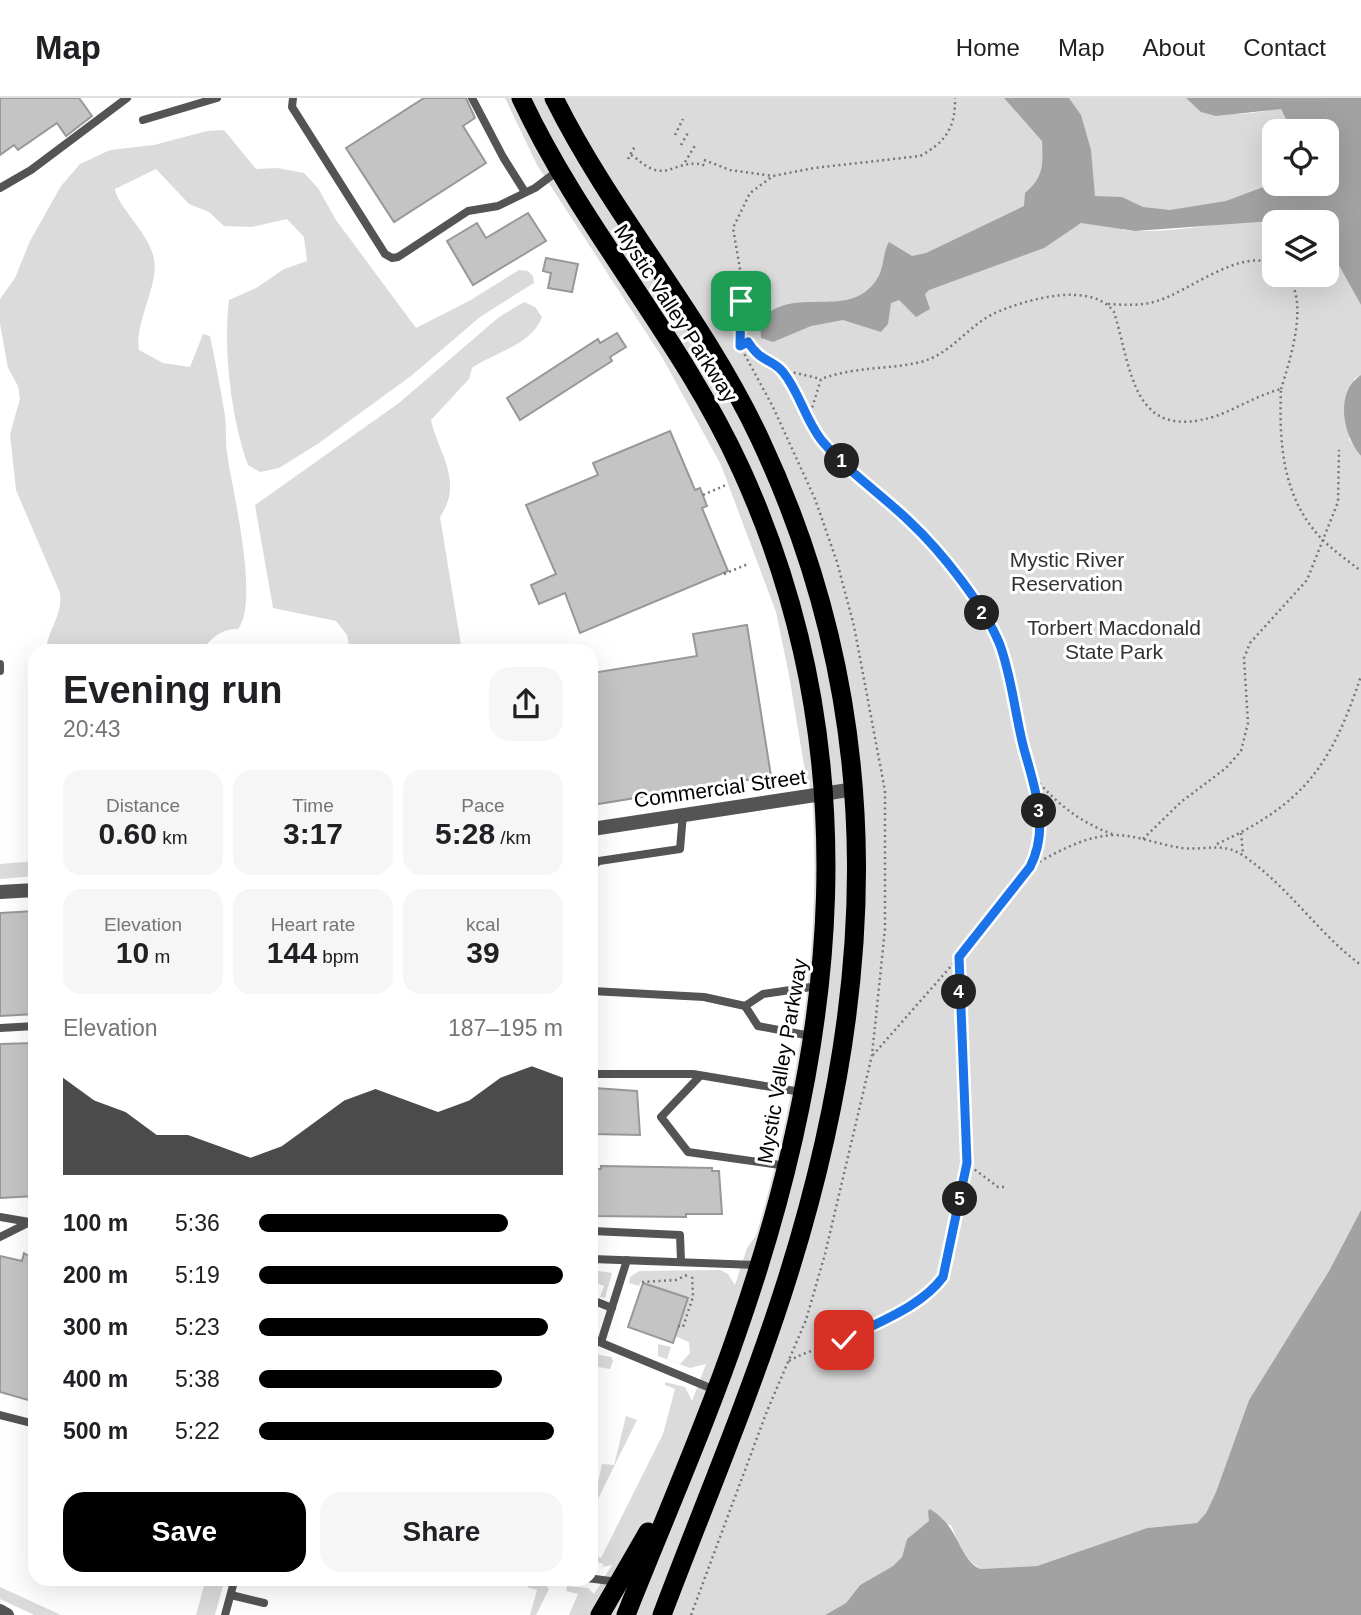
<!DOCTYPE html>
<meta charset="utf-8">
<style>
body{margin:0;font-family:Helvetica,sans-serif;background:#f6f6f6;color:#202124;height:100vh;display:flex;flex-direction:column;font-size:26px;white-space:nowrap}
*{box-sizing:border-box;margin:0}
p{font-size:23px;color:#757577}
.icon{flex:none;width:38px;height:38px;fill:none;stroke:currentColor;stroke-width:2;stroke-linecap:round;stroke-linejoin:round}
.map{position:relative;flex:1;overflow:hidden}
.sheet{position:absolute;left:28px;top:546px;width:570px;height:942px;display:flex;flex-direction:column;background:#fff;border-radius:21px;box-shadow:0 7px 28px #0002}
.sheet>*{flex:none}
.fabs{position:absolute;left:1262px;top:21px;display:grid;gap:14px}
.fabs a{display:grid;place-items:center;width:77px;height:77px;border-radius:14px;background:#fff;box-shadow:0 7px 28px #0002;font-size:35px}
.pin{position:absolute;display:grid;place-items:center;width:60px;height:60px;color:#fff;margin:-30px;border-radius:14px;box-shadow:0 4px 10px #0006}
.km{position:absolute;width:35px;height:35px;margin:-18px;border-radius:50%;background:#222;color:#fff;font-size:19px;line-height:35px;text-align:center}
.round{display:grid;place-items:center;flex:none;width:74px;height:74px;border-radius:21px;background:#f6f6f6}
.head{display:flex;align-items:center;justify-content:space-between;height:119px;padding:0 35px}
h1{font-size:38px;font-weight:700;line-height:52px}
.stats{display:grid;grid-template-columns:repeat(3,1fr);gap:10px;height:119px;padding:7px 35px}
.stats div{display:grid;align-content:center;border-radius:18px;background:#f6f6f6;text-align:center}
.stats b{font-size:30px;font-weight:700}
.stats small{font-size:19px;font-weight:400}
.stats p{font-size:19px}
.chart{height:196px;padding:14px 35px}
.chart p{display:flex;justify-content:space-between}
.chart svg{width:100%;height:126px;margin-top:7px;fill:#000;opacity:.7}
.cta{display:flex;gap:14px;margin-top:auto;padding:14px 35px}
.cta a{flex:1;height:80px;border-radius:21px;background:#000;color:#fff;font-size:28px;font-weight:700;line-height:80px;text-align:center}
.cta a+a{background:#f6f6f6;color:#202124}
ul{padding:0 35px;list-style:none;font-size:23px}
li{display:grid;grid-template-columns:112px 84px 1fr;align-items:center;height:52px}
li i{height:18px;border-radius:9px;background:#000}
header{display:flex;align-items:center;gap:42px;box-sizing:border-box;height:98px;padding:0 35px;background:#fff;border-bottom:2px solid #e0e0e0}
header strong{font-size:33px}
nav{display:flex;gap:38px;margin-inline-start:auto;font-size:24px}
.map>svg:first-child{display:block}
.green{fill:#dbdbdb}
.water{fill:#a2a2a2}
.building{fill:#c4c4c4;stroke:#989898;stroke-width:2}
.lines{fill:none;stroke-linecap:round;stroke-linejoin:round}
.trunk-casing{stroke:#dbdbdb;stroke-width:23}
.path{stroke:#767676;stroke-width:2.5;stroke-dasharray:2 3.5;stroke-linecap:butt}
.service{stroke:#545454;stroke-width:8}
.tertiary{stroke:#545454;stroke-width:14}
.trunk{stroke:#000;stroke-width:19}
.route-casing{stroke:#fff;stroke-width:14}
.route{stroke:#1a73e8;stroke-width:9}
.labels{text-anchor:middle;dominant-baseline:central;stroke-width:6;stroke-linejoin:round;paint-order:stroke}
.street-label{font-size:21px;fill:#000;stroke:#fff}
.park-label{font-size:21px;fill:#323232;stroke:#fff}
</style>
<header>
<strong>Map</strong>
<nav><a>Home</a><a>Map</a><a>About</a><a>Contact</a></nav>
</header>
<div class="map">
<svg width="1361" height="1517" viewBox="0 0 1361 1517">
<rect width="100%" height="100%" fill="#fff"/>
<g class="green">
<path d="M505,0H1186C1208,16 1232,18 1259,14C1267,13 1273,10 1282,11L1292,33H1274V85C1238,103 1183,120 1143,109L1122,132C1181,138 1248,115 1304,124H1274V177H1326L1327,146L1361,207V277L1354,281L1349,341L1361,358V1112L1329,1173L1249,1302L1216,1394L1206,1415L1197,1425L1147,1430L1037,1468L980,1471L964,1458L951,1427L930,1423L907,1441L902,1459L893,1468L860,1487L846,1505L825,1517H569L578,1496L566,1493L567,1488L588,1490L594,1496L612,1467L602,1469L604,1466L592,1463V1456L601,1460L663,1336L675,1291L665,1287V1284L685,1289L692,1303L706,1266L690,1270L658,1258V1246L671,1249L667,1261L680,1266L690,1255L689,1244L675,1238L688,1200L641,1184L639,1188L629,1185L630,1179L639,1173L720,1172L728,1176L735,1187L747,1150L763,1128L793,1010L817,847V721L804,667L789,577L776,514L721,367L662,259L537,67Z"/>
<path d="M224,32L256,71L277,70L304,75L318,90L336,122L416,230L469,203L519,172L528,173L533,178L534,185L480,219L411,278L319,345L279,370L260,374L248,367C231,320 223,251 229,202L256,190L284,171L307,163L304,139L287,121L252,129L224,128L209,114L189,106L156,71L115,91C116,107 150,136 154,161C159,188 134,225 139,252L163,265L190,269L203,236L210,238C215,262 220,287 224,312C227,326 225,341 227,355C232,391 260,503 238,531C220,531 212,540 201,553H46C48,531 63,517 60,495L16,392L10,336L20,301L18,288L8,270L0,226V201L15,180L30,143L61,88L80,66L110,52L154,47L207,33Z"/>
<path d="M524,204L535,209L542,219C532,247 493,255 472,270L469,281L431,322C439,357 464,383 440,419L462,553H350L347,537L336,523L273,510L255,407L399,305L499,219Z"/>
<polygon points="35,763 35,778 0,781 0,766"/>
<polygon points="592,1172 612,1175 605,1200 600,1199 604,1188 592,1183"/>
<polygon points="595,1256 611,1259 613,1263 610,1271 598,1269 592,1293"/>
<polygon points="626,1318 637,1322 592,1413 602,1366 614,1367"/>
<polygon points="206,1480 225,1481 215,1517 196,1517"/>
<polygon points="530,1485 546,1487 549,1491 536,1517 530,1517 537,1492 527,1489"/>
<polygon points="0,1489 61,1517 34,1517 0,1501"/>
</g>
<g class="water">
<path d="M1004,0H1069L1081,17L1091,52L1095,98L1122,99L1143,109L1170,112L1226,103L1274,85L1326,86V33H1292L1281,11L1216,18L1201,14L1186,0H1361V207L1327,146L1326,124L1287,122L1135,133L1081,125L1044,150L929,192L925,196L930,211L916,219L899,202L891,205L888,226L881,234L843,222L811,228L773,244L761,240L760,223C792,185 846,223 875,184C885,171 882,156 889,144L912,158L926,155L1024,108L1025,95C1044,79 1043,67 1042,43Z"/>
<path d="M1361,277V358C1343,338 1334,294 1361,277Z"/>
<path d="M1361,1112V1517H825L846,1505L860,1487L893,1468L902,1459L907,1441L929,1423L928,1413L930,1411C961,1430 957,1459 980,1471L1037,1468L1147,1430L1197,1425L1206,1415L1216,1394L1249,1302L1329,1173Z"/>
</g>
<g class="building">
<polygon points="0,0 79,0 92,18 66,38 57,25 18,52 14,47 0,57"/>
<polygon points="424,0 466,0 475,20 463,28 486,65 394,124 346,50"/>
<polygon points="528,115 546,143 473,187 447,143 477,125 486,140"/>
<polygon points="546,160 578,166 572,194 548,190 551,175 543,173"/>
<polygon points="617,235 626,249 610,259 612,263 520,322 507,300 598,241 600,245"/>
<polygon points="670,333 695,392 700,390 707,408 702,410 728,473 580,535 565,495 539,506 531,487 556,476 526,407 598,377 593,365"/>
<polygon points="747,527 771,678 592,707 592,575 697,558 693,536"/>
<polygon points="35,813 35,916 0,918 0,815"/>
<polygon points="35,945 35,1098 0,1100 0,946"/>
<polygon points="594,990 637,993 640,1037 592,1036"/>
<polygon points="601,1068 712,1070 712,1073 719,1073 722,1116 686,1116 686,1119 592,1118 592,1071 601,1071"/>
<polygon points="24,1155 35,1162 35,1304 0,1294 0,1158 22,1163"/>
<polygon points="643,1185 688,1200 673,1245 628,1229"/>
</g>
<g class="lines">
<g class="trunk-casing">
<g id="trunk">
<path d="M521,0C582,131 681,239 741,371C870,654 838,943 739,1229C706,1326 664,1421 626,1517"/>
<path d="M554,0C613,119 703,219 760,341C893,624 877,905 782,1197C747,1305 702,1411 662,1517"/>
<polyline points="600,1517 648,1434"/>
</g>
</g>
<g class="path">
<polyline points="675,37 683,21"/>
<polyline points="681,47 689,33"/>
<path d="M631,57C638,61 643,67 650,70C671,80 680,59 707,68"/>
<polyline points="628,61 635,48"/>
<polyline points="704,62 730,72 773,78"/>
<polyline points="685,64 696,46"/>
<path d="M1108,206C1125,207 1141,208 1157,203C1188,194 1243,148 1274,167"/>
<polyline points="740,248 748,244 757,258 782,272 821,342 910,424 982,514 1000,549 1019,631 1037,689 1039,743 1030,769 959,859 873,957"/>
<polyline points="783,272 821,281"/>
<path d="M1281,291C1290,262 1310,202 1286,177"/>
<path d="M809,320L821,281C857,268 887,272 921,264C951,256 967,229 993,216C1023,202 1091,182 1114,214C1132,272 1132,345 1216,318C1238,310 1258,297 1281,291C1279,344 1282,397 1319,438C1331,451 1347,462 1361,473"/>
<polyline points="703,397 728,386"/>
<polyline points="724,476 748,466"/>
<path d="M1036,681C1058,707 1080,724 1112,736"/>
<polyline points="1241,735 1243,756"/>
<polyline points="1143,741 1181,704 1226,670 1241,653 1248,625 1244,560 1250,545 1307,482 1338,404 1339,352"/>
<path d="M1217,746C1304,706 1331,668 1361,578"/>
<path d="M1030,769C1055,755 1084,738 1114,737C1137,737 1160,747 1182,750C1208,753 1224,742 1248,761C1290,791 1319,836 1361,867"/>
<polyline points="966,1065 998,1089 1006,1089"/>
<polyline points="642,1184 676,1182 689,1176"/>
<polyline points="678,1228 683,1229 693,1199 692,1176"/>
<path d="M789,1263C806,1253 823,1250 841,1243C874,1230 921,1209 943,1179L966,1065L959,859"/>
<path d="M691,1517L767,1313L806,1222L825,1156L872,957L885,831V693L854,528L837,464L815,401L772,307L740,248L742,183L733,130L750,95L773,78L814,70L920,58C945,45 956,29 955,0"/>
</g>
<g class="service">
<polyline points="293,0 292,9 385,156 392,160 398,159 468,113 498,108 535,90 559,72"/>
<polyline points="472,0 503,59 525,94"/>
<polyline points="143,22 217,0"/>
<polyline points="0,90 31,72 127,0"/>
<polyline points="0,566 0,573"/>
<polyline points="592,768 599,763 680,751 683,716"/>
<polyline points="592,893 704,899 745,908"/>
<polyline points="0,930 35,928"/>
<polyline points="811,938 758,928 745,908 763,896 818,888"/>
<polyline points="592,976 693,976 801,994"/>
<polyline points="700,978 661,1019 688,1054 787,1068"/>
<polyline points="0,1119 35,1125"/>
<polyline points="592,1133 680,1137 681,1163"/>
<polyline points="0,1139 28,1125"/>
<polyline points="592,1161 756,1167"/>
<polyline points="592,1202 612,1210"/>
<polyline points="592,1241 715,1292"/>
<polyline points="601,1244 627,1162"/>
<polyline points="0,1317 35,1326"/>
<polyline points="587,1480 618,1484"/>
<polyline points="231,1497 264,1505"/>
<polyline points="225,1517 235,1480"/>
</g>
<g class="tertiary">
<polyline points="592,731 855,691"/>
<polyline points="0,794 35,792"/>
<polyline points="0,1513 7,1517"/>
</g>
<use href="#trunk" class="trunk"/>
</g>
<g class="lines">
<g class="route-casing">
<path id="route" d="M741,203L740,248L748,244C761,265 773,261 783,274C800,295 806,324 823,344C848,374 881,396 909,423C941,453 984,507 1000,547C1012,580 1015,617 1024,651C1035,691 1050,730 1030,769L959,859L967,1065L943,1179C920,1210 877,1224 844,1242"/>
</g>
<use href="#route" class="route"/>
</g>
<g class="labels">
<g class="street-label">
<text transform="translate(676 215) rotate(57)">Mystic Valley Parkway</text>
<text transform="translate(720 690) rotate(-8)">Commercial Street</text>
<text transform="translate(782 963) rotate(-80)">Mystic Valley Parkway</text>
</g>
<g class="park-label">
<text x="1067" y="461">Mystic River<tspan x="1067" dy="24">Reservation</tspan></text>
<text x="1114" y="529">Torbert Macdonald<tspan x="1114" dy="24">State Park</tspan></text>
</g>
</g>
</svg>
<div class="fabs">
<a><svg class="icon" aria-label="locate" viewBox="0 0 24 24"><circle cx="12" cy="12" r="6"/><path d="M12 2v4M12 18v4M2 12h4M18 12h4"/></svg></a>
<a><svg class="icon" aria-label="layers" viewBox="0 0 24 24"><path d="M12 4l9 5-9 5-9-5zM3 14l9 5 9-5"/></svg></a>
</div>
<div class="pin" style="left:741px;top:203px;background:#1e9e55"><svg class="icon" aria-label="arrive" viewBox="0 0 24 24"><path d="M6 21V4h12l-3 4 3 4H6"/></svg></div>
<div class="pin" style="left:844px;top:1242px;background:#d93025"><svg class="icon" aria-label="check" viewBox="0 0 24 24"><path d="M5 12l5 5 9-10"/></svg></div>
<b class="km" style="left:842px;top:363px">1</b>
<b class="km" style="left:982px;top:515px">2</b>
<b class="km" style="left:1039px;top:713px">3</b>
<b class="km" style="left:959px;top:894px">4</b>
<b class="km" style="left:960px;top:1101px">5</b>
<section class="sheet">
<div class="head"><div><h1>Evening run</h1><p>20:43</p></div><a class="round"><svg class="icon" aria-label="share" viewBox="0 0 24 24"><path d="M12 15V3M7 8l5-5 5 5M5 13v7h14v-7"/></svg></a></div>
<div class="stats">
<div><p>Distance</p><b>0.60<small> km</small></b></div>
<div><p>Time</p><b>3:17</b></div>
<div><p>Pace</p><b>5:28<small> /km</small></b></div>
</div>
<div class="stats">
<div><p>Elevation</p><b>10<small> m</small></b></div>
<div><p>Heart rate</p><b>144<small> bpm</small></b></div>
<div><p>kcal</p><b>39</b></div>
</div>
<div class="chart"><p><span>Elevation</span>187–195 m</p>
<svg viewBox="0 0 160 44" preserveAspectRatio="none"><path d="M0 44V10L10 18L20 22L30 30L40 30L50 34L60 38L70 34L80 26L90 18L100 14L110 18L120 22L130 18L140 10L150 6L160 10V44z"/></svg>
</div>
<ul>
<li><b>100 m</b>5:36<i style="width:82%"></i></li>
<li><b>200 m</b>5:19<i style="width:100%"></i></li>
<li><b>300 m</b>5:23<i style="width:95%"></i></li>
<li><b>400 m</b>5:38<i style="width:80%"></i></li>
<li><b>500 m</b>5:22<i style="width:97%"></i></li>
</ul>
<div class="cta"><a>Save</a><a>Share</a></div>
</section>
</div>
